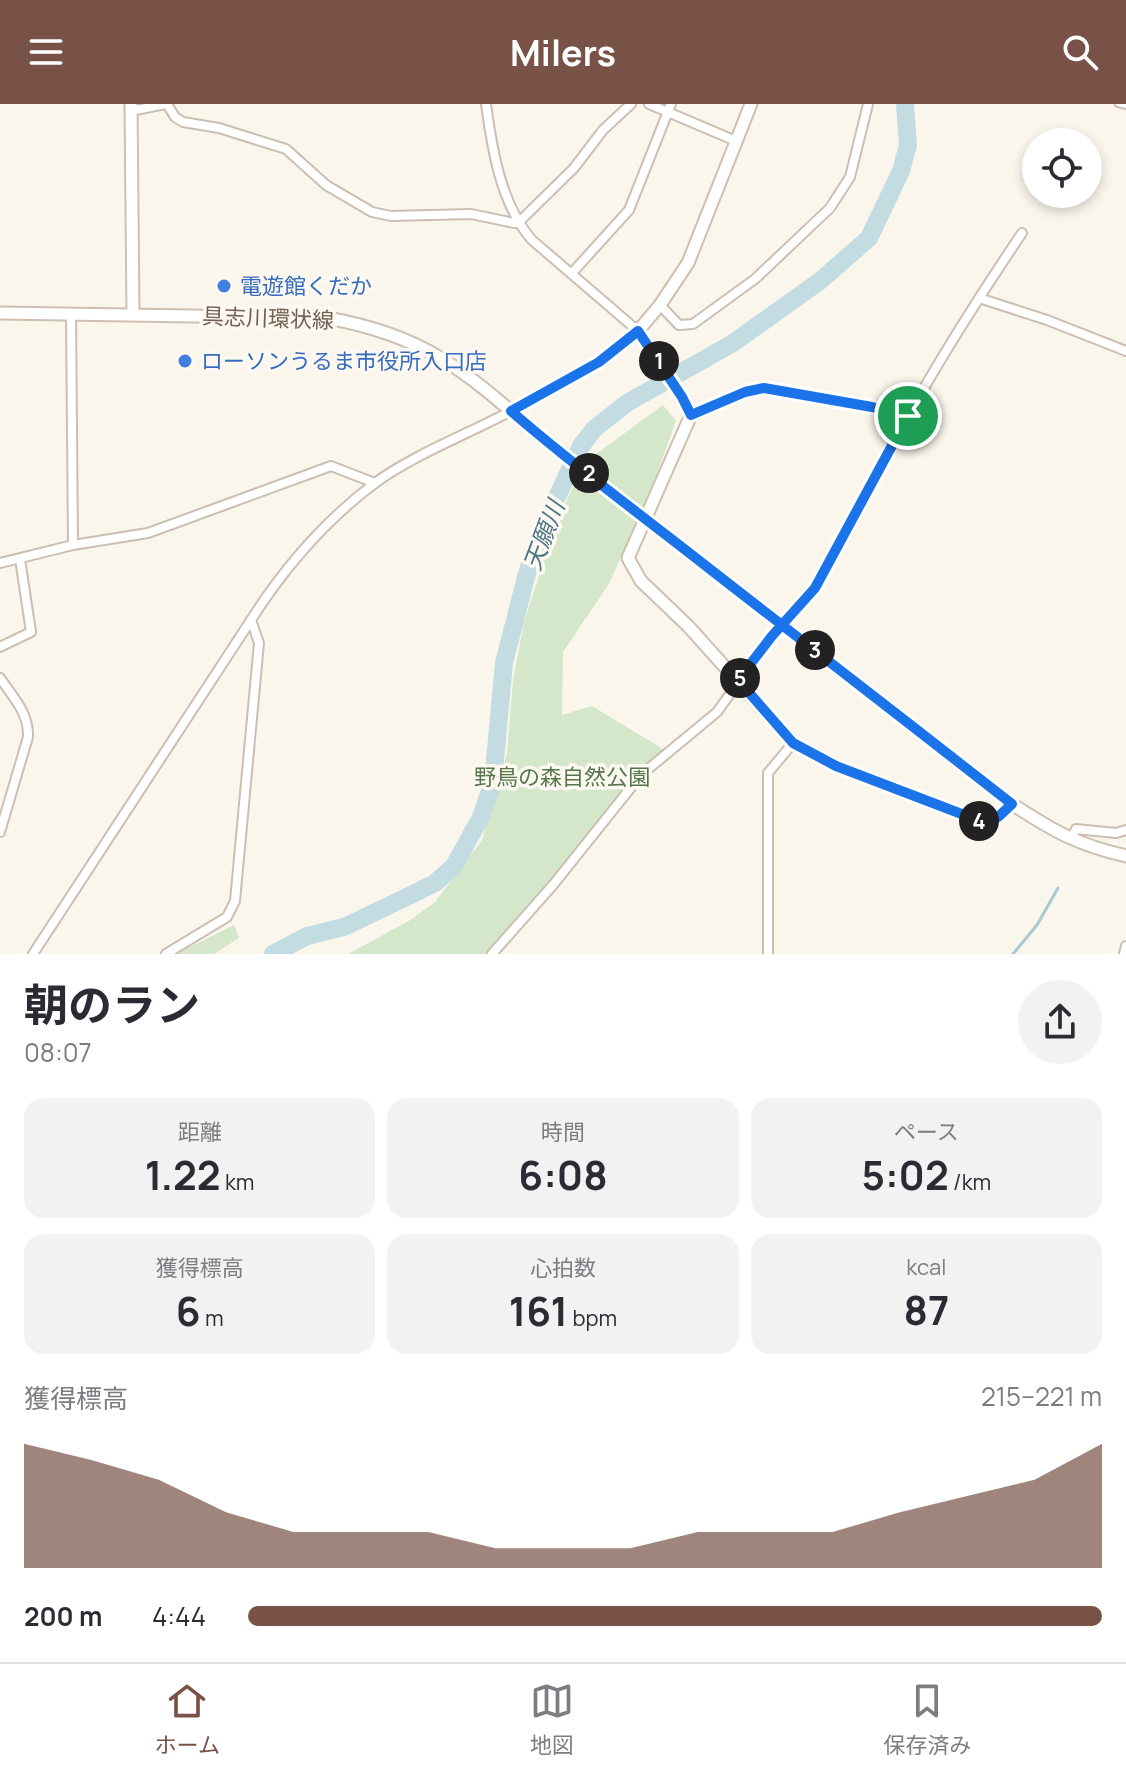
<!DOCTYPE html>
<html lang="ja">
<meta charset="utf-8">
<style>
body{margin:0;font-family:Manrope,"Noto Sans JP",sans-serif;background:#f2f2f3;color:#2b2b33;height:100vh;display:flex;flex-direction:column;font-size:30px;white-space:nowrap}
*{box-sizing:border-box;margin:0}
p{font-size:26px;color:#7c7c81}
.icon{flex:none;width:44px;height:44px;fill:none;stroke:currentColor;stroke-width:2;stroke-linecap:round;stroke-linejoin:round}
.map{position:relative;height:850px;overflow:hidden}
.details{display:flex;flex-direction:column;background:#fff;flex:1}
.details>*{flex:none}
.fabs{position:absolute;left:1022px;top:24px;display:grid;gap:16px}
.fabs a{display:grid;place-items:center;width:80px;height:80px;border-radius:50%;background:#fff;box-shadow:0 4px 12px #0003;font-size:40px}
.pin{position:absolute;display:grid;place-items:center;width:68px;height:68px;color:#fff;margin:-34px;border:4px solid #fff;border-radius:50%;box-shadow:0 2px 8px #0007}
.km{position:absolute;width:40px;height:40px;margin:-20px;border-radius:50%;background:#222;color:#fff;font-size:22px;line-height:40px;text-align:center}
.round{display:grid;place-items:center;flex:none;width:84px;height:84px;border-radius:42px;background:#f2f2f3}
.overview{display:flex;align-items:center;justify-content:space-between;height:136px;padding:0 24px}
h1{font-size:44px;font-weight:700;line-height:60px}
.figures{display:grid;grid-template-columns:repeat(3,1fr);gap:12px;height:136px;padding:8px 24px}
.figures div{display:grid;align-content:center;border-radius:20px;background:#f2f2f3;text-align:center}
.figures b{font-size:40px;font-weight:700}
.figures small{font-size:22px;font-weight:400}
.figures p{font-size:22px}
.chart{height:224px;padding:16px 24px}
.chart p{display:flex;justify-content:space-between}
.chart svg{width:100%;height:144px;margin-top:8px;fill:#785247;opacity:.7}
ul{padding:0 24px;list-style:none;font-size:26px}
li{display:grid;grid-template-columns:128px 96px 1fr;align-items:center;height:60px}
li i{height:20px;border-radius:10px;background:#785247}
header{display:flex;justify-content:space-between;align-items:center;height:104px;padding:0 24px;background:#785247;color:#fff;font-size:36px;font-weight:700}
.menu{display:flex;justify-content:space-around;align-items:center;height:112px;border-top:2px solid #e1e1e2;background:#fff;font-size:22px;color:#7c7c81}
.menu a{display:grid;justify-items:center;gap:4px}
.menu .active{color:#785247}
.map>svg:first-child{display:block}
.green{fill:#d5e7cb}
.lines{fill:none;stroke-linecap:round;stroke-linejoin:round}
.stream{stroke:#a9cad3;stroke-width:3}
.river{stroke:#c2dce2;stroke-width:18}
.lane-casing{stroke:#ccbfb2;stroke-width:8}
.street-casing{stroke:#ccbfb2;stroke-width:12}
.secondary-casing{stroke:#cebfb0;stroke-width:15}
.lane{stroke:#fff;stroke-width:4}
.street{stroke:#fff;stroke-width:8}
.secondary{stroke:#fff;stroke-width:11}
.street-bridge-casing{stroke:#ccbfb2;stroke-width:12;stroke-linecap:butt}
.street-bridge{stroke:#fff;stroke-width:8}
.route-casing{stroke:#fff;stroke-width:16}
.route{stroke:#1a73e8;stroke-width:10}
.shop-dot{fill:#3f7fe0;stroke:#fdf9f2;stroke-width:3}
.labels{text-anchor:middle;dominant-baseline:central;stroke-width:7;stroke-linejoin:round;paint-order:stroke}
.shop-label{font-size:22px;fill:#366cbe;stroke:#fdf9f2;text-anchor:start}
.street-label{font-size:22px;fill:#735f51;stroke:#fdf9f2}
.park-label{font-size:22px;fill:#54784a;stroke:#fdf9f2}
.water-label{font-size:24px;font-style:italic;fill:#4c7784;stroke:#fdf9f2}
</style>
<header><svg class="icon" aria-label="menu" viewBox="0 0 24 24"><path d="M4 6h16M4 12h16M4 18h16"/></svg>Milers<svg class="icon" aria-label="search" viewBox="0 0 24 24"><circle cx="10" cy="10" r="6"/><path d="M15 15l6 6"/></svg></header>
<div class="map">
<svg width="1126" height="850" viewBox="0 0 1126 850">
<rect width="100%" height="100%" fill="#fbf6ec"/>
<g class="green">
<polygon points="663,301 676,317 652,383 609,480 563,548 562,611 592,602 668,648 641,671 492,850 348,850 412,815 435,798 482,736 507,649 513,576 524,518 555,422 572,385 596,350"/>
<polygon points="234,821 239,834 214,850 176,850"/>
</g>
<g class="lines">
<polyline class="stream" points="1013,850 1037,821 1058,784"/>
<polyline class="river" points="273,850 307,832 344,823 413,790 435,779 454,762 481,713 493,678 504,559 526,473 540,429 581,342 594,325 627,299 733,239 820,177 869,134 901,67 908,41 905,0"/>
<g class="lane-casing">
<polyline id="lane" points="1118,0 1126,2"/>
</g>
<g class="street-casing">
<g id="street">
<polyline points="167,0 175,13 183,18 219,24 286,45 326,81 372,108 391,112 471,110 514,119 518,119 574,64 603,26 631,0"/>
<path d="M486,0C492,45 501,101 532,136L638,227"/>
<polyline points="649,0 736,37"/>
<polyline points="131,7 165,0"/>
<polyline points="572,169 629,106 671,0"/>
<polyline points="979,194 1047,216 1126,247"/>
<polyline points="660,201 679,221 693,220 755,175 830,104 850,73 868,0"/>
<polyline points="71,210 73,441"/>
<polyline points="691,311 745,288 764,284 872,303 908,312"/>
<polyline points="0,459 73,441 148,429 331,362 375,379"/>
<path d="M793,510C840,455 871,380 906,316C941,252 981,190 1022,129"/>
<polyline points="0,543 31,528 20,455"/>
<path d="M0,574C13,593 29,609 28,633L0,728"/>
<polyline points="1071,735 1076,725 1116,729 1126,726"/>
<polyline points="33,850 251,516"/>
<path d="M166,850L227,813L235,797L259,539L251,516C284,464 326,416 375,379C413,351 468,330 511,307"/>
<polyline points="492,850 553,781 641,671 717,608 772,532"/>
<polyline points="768,850 768,669 793,639"/>
<polyline points="1124,850 1126,842"/>
</g>
</g>
<g class="secondary-casing">
<g id="secondary">
<polyline points="131,0 133,210"/>
<path d="M0,209L327,214C424,231 464,266 535,328L1012,700C1053,727 1078,741 1126,752"/>
<polyline points="638,227 660,201 688,159 751,0"/>
<polyline points="511,307 599,258 638,227 682,293 691,311 628,454 641,477 689,523 793,639 836,662 980,717 998,713 1012,700"/>
</g>
</g>
<use href="#lane" class="lane"/>
<use href="#street" class="street"/>
<use href="#secondary" class="secondary"/>
<g class="street-bridge-casing">
<polyline id="street-bridge" points="772,532 793,510"/>
</g>
<use href="#street-bridge" class="street-bridge"/>
</g>
<g class="lines">
<g class="route-casing">
<path id="route" d="M908,312L872,303L764,284L745,288L691,311L682,293L638,227L599,258L511,307C576,364 647,415 715,469C814,545 913,623 1012,700L998,713L980,717L836,662L793,639L738,576L772,532L815,484L908,312"/>
</g>
<use href="#route" class="route"/>
</g>
<g class="shop-dot">
<circle cx="224" cy="182" r="8"/>
<circle cx="185" cy="257" r="8"/>
</g>
<g class="labels">
<g class="shop-label">
<text x="240" y="182">電遊館くだか</text>
<text x="201" y="257">ローソンうるま市役所入口店</text>
</g>
<g class="street-label">
<text transform="translate(268 214) rotate(2)">具志川環状線</text>
</g>
<g class="park-label">
<text x="562" y="673">野鳥の森自然公園</text>
</g>
<g class="water-label">
<text transform="translate(543 431) rotate(-69)">天願川</text>
</g>
</g>
</svg>
<div class="fabs">
<a><svg class="icon" aria-label="locate" viewBox="0 0 24 24"><circle cx="12" cy="12" r="6"/><path d="M12 2v4M12 18v4M2 12h4M18 12h4"/></svg></a>
</div>
<div class="pin" style="left:908px;top:312px;background:#1e9e55"><svg class="icon" aria-label="arrive" viewBox="0 0 24 24"><path d="M6 21V4h12l-3 4 3 4H6"/></svg></div>
<b class="km" style="left:659px;top:257px">1</b>
<b class="km" style="left:589px;top:369px">2</b>
<b class="km" style="left:815px;top:546px">3</b>
<b class="km" style="left:979px;top:717px">4</b>
<b class="km" style="left:740px;top:574px">5</b>
</div>
<section class="details">
<div class="overview"><div><h1>朝のラン</h1><p>08:07</p></div><a class="round"><svg class="icon" aria-label="share" viewBox="0 0 24 24"><path d="M12 15V3M7 8l5-5 5 5M5 13v7h14v-7"/></svg></a></div>
<div class="figures">
<div><p>距離</p><b>1.22<small> km</small></b></div>
<div><p>時間</p><b>6:08</b></div>
<div><p>ペース</p><b>5:02<small> /km</small></b></div>
</div>
<div class="figures">
<div><p>獲得標高</p><b>6<small> m</small></b></div>
<div><p>心拍数</p><b>161<small> bpm</small></b></div>
<div><p>kcal</p><b>87</b></div>
</div>
<div class="chart"><p><span>獲得標高</span>215–221 m</p>
<svg viewBox="0 0 160 44" preserveAspectRatio="none"><path d="M0 44V6L10 11L20 17L30 27L40 33L50 33L60 33L70 38L80 38L90 38L100 33L110 33L120 33L130 27L140 22L150 17L160 6V44z"/></svg>
</div>
<ul>
<li><b>200 m</b>4:44<i style="width:100%"></i></li>
</ul>
</section>
<nav class="menu">
<a class="active"><svg class="icon" aria-label="home" viewBox="0 0 24 24"><path d="M3 11l9-7 9 7M6 9v11h12V9"/></svg>ホーム</a>
<a><svg class="icon" aria-label="map" viewBox="0 0 24 24"><path d="M3 6l6-2 6 2 6-2v14l-6 2-6-2-6 2zM9 4v14M15 6v14"/></svg>地図</a>
<a><svg class="icon" aria-label="saved" viewBox="0 0 24 24"><path d="M7 4h10v16l-5-4-5 4z"/></svg>保存済み</a>
</nav>
